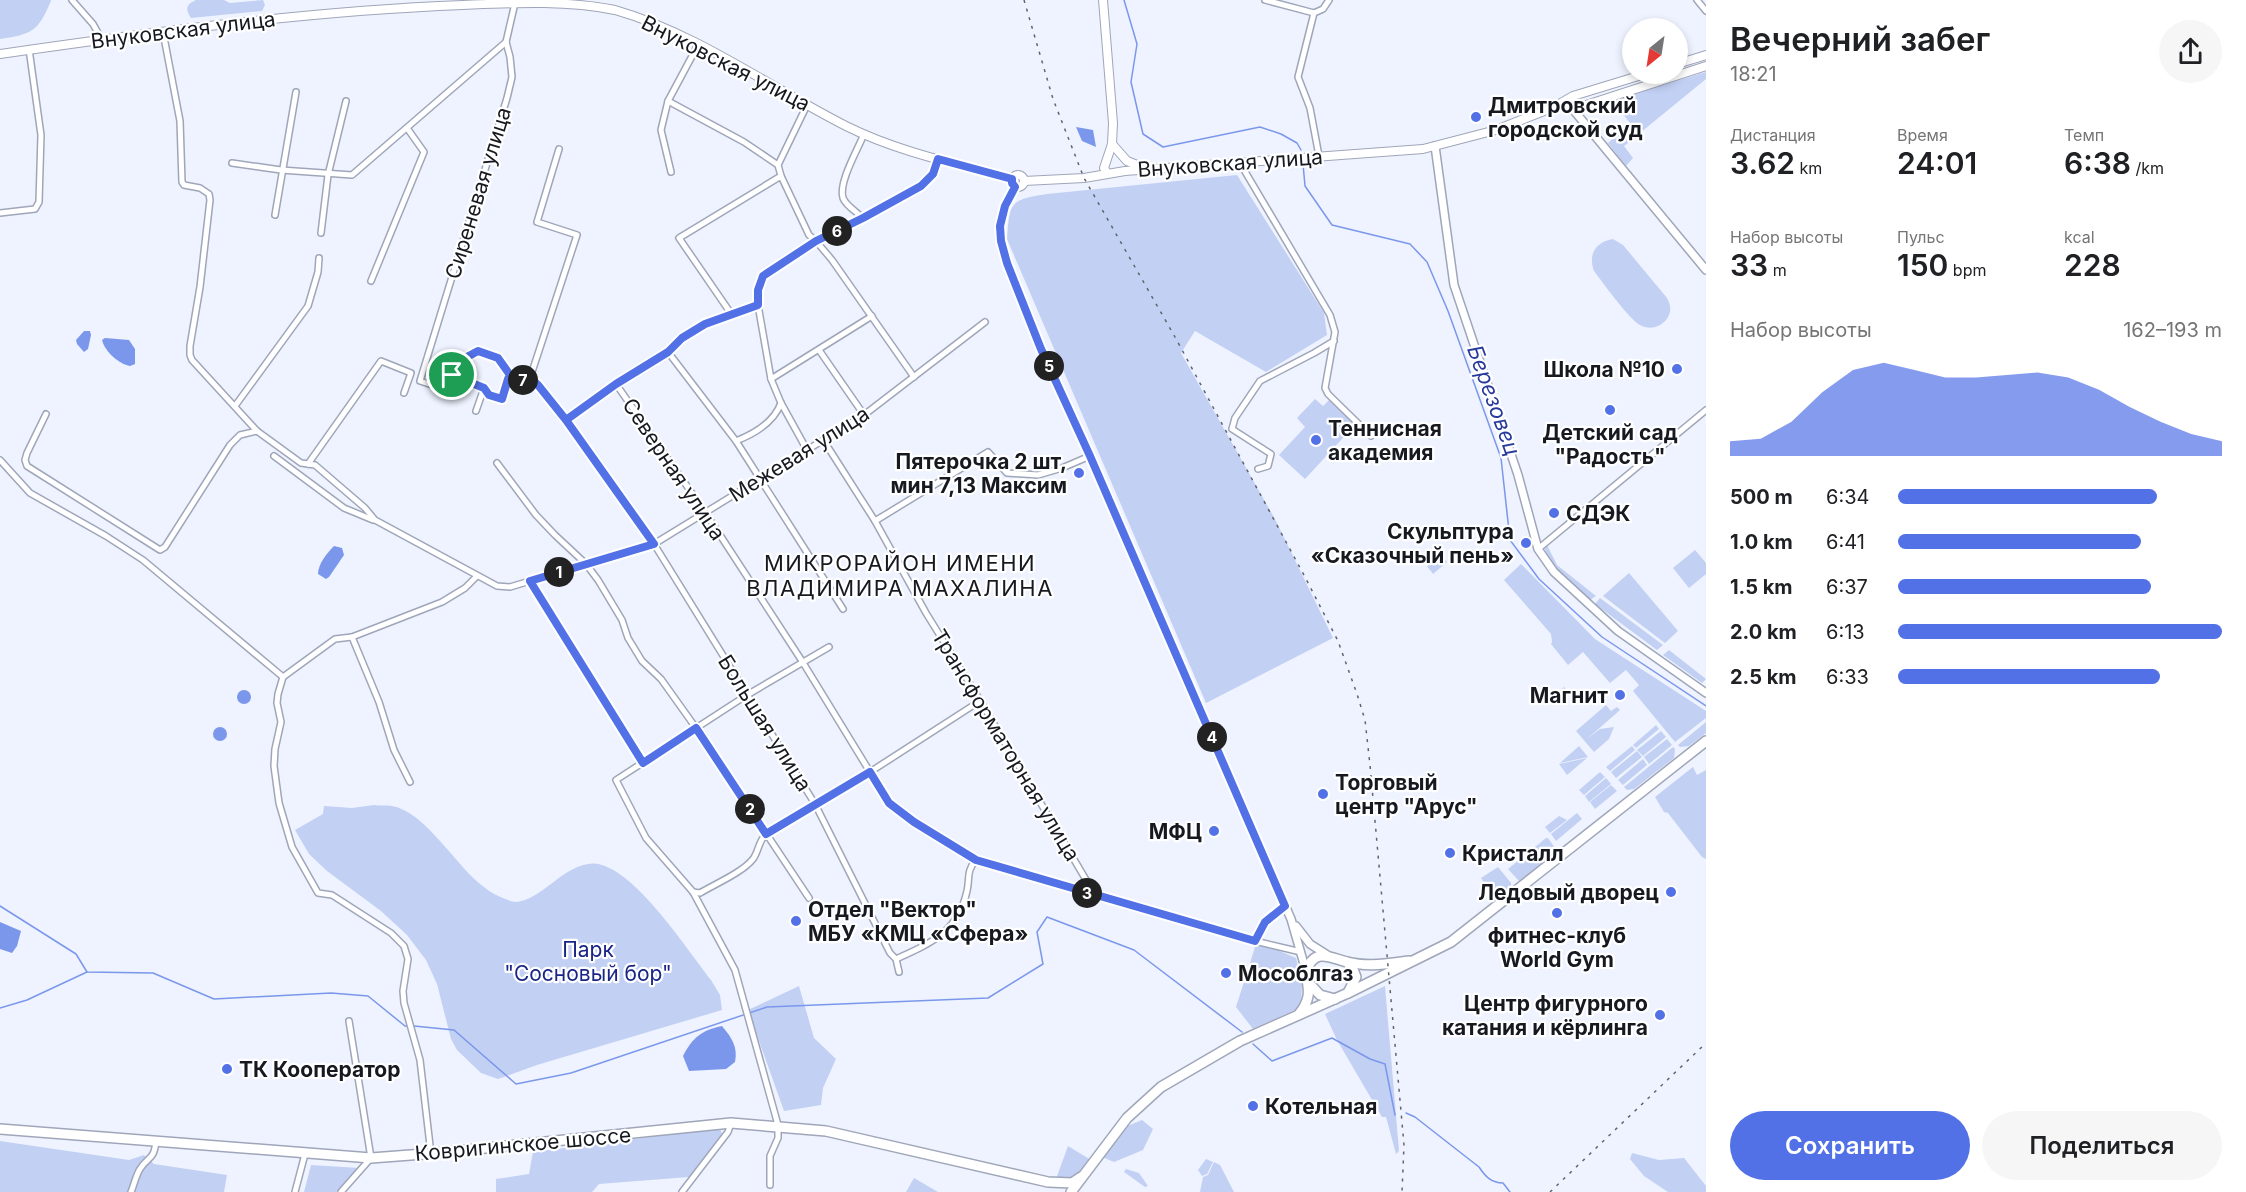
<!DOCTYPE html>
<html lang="ru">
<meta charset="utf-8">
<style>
body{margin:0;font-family:Inter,sans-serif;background:#f6f6f6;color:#202124;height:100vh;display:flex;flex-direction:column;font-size:22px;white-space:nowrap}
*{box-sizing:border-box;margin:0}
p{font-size:20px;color:#757577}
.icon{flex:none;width:33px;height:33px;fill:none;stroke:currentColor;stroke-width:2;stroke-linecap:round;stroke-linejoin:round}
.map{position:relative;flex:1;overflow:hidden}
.side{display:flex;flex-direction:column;background:#fff;width:540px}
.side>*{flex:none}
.needle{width:39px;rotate:210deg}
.buttons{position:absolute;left:1622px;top:18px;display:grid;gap:12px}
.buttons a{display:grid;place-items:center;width:66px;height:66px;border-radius:50%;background:#fff;box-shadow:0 3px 9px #0003;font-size:30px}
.pin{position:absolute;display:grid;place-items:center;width:51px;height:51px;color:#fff;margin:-26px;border:3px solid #fff;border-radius:50%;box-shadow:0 2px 6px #0007}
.km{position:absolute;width:30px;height:30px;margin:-15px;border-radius:50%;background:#222;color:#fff;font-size:16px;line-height:30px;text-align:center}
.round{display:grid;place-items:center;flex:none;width:63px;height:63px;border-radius:32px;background:#f6f6f6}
.summary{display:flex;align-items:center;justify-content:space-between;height:102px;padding:0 24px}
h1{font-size:33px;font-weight:600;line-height:45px}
.figures{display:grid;grid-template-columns:repeat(3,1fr);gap:9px;height:102px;padding:6px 24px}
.figures div{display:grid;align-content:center}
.figures b{font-size:30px;font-weight:600}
.figures small{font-size:16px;font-weight:400}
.figures p{font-size:16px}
.chart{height:168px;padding:12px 24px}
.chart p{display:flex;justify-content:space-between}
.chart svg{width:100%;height:108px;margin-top:6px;fill:#5271e6;opacity:.7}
.action{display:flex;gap:12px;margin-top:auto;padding:12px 24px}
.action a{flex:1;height:69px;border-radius:36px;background:#5271e6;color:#fff;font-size:24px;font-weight:600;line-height:69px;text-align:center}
.action a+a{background:#f6f6f6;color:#202124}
ul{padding:0 24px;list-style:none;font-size:20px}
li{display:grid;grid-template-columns:96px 72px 1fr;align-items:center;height:45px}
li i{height:15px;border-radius:8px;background:#5271e6}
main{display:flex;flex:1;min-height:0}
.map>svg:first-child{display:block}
.green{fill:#c2d0f4}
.water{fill:#7b97eb}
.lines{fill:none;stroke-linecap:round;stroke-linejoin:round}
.stream{stroke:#7b97eb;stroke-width:1.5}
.minor-casing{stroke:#9fa6b9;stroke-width:8}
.tertiary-casing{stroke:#9fa6b9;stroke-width:10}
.secondary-casing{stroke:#9fa6b9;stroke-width:10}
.primary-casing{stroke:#9fa6b9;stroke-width:12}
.minor{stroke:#fff;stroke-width:5}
.tertiary{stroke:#fff;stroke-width:7}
.secondary{stroke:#fff;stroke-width:8}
.primary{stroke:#fff;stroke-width:9}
.rail{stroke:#61646c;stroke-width:1.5;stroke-dasharray:3 6;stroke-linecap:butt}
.route-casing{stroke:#fff;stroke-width:12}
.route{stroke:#5271e6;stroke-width:8}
.poi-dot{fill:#5271e6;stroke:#fff;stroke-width:2}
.labels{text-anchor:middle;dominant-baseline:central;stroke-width:4.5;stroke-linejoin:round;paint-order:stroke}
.street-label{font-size:21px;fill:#171920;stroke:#fff}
.poi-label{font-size:21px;font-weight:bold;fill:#171920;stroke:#fff;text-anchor:start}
.park-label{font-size:21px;fill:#192686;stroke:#fff}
.water-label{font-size:22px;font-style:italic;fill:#283b9c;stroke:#fff}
.neighbourhood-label{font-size:22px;letter-spacing:1.5px;fill:#171920;stroke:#fff}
</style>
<main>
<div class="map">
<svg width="1706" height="1192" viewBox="0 0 1706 1192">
<rect width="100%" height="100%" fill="#eef3ff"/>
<g class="green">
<path d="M0,0H51V1C38,31 33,34 0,39Z"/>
<path d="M196,0H224L230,3L263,0L265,5L262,11L191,18C185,10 186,4 196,0Z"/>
<polygon points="1706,72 1706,79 1624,146 1633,158 1626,166 1608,143 1630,123 1612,100"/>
<path d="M1237,175L1324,313L1327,335L1266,372L1195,331L1181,353L1275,519L1333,638L1206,703L1007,239C1010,202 1009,200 1047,194Z"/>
<path d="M1613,239L1623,245L1667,298C1671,305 1672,313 1666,320C1659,328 1649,330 1640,325C1628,318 1604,284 1594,271C1588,255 1595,242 1613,239Z"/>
<polygon points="1315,399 1323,406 1329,400 1355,425 1305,479 1279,455 1305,427 1297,418"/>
<polygon points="1547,545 1557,565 1596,596 1590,600 1554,569 1544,547"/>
<polygon points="1695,550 1706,563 1706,574 1689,588 1673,568"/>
<polygon points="1441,554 1447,562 1433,574 1427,566"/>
<polygon points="1521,564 1595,639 1706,711 1706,718 1675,742 1633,691 1639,685 1626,670 1610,683 1583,652 1568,665 1551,644 1552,642 1551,634 1504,580"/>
<polygon points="1629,573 1678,631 1665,643 1603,596"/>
<polygon points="1600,598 1663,645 1657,650 1595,604"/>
<polygon points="1669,650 1706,679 1702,683 1663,655"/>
<polygon points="1564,687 1570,693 1557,705 1551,699"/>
<polygon points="1606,705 1611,711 1617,707 1620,710 1587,739 1600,729 1614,727 1609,739 1594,752 1576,731"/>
<polygon points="1706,722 1706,733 1689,746 1680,747 1678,745"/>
<polygon points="1656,725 1659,729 1636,748 1633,745"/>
<polygon points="1661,731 1666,737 1643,756 1637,750"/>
<polygon points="1667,739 1672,745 1649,764 1644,757"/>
<polygon points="1579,746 1588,757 1560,763"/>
<polygon points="1632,746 1635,750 1610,771 1606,767"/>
<polygon points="1673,747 1675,749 1674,758 1634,789 1627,790 1624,787"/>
<polygon points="1637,751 1642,757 1616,778 1611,772"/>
<polygon points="1587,758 1567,775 1559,764"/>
<polygon points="1643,759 1647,765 1623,785 1618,780"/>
<polygon points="1693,767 1697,775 1706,770 1706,859 1702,857 1668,813 1664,812 1655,797"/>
<polygon points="1600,772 1605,777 1584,795 1579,790"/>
<polygon points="1606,778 1611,784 1589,802 1585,796"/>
<polygon points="1611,785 1617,791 1595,809 1590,802"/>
<path d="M374,805C380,806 387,805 392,806C425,811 457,868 484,887C491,893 500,897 508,900C535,913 567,854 602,865C640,877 686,948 711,980L720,995L722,1010L537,1065L498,1079L481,1073L457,1050L451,1039L437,984L426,960L407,935L381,911L327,871L309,854L295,830L323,814L324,806L352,808Z"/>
<polygon points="1577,813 1582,819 1556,841 1551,834"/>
<polygon points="1559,816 1567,820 1550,833 1545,827"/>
<polygon points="1546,838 1548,838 1557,851 1519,881 1508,869"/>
<polygon points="1498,867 1511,883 1511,889 1495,899 1481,878"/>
<polygon points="1257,941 1296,958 1302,983 1301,1007 1253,1029 1236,1007"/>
<polygon points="799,986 814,1038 836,1059 823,1088 821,1105 784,1111 748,1010"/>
<polygon points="1385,986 1399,1151 1396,1154 1386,1117 1382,1117 1337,1040 1325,1014"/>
<polygon points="1142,1120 1153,1129 1143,1150 1114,1162 1102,1157 1125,1127"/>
<polygon points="720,1128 722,1134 689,1177 599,1184 592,1192 496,1192 496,1179 529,1174 533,1152"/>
<polygon points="0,1141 129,1160 144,1155 154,1164 227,1175 224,1192 0,1192"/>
<polygon points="1068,1146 1091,1160 1074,1179 1056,1179"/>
<polygon points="1632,1153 1659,1160 1684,1158 1706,1186 1706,1192 1668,1192 1644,1176 1630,1159"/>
<polygon points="1206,1159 1213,1162 1207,1174 1202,1176 1198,1170"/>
<polygon points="1214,1162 1220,1165 1234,1192 1200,1192 1203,1177 1208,1175"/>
<polygon points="311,1165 359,1168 336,1192 304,1192"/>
<polygon points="1126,1169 1139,1173 1148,1186 1145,1187 1124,1172"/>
<polygon points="914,1178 938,1192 906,1192"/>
</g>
<g class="water">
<polygon points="1076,127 1093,130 1096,147 1082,141"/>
<polygon points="84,331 90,331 91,335 88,349 84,352 77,344 76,340"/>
<path d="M105,338L129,340L135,349V364L130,366C119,364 105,352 102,340Z"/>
<path d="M334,546L342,548L344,555L329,577L326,579L318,574C318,564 327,553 334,546Z"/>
<circle cx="244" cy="697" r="7"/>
<circle cx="220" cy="734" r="7"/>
<polygon points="0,922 21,931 17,946 12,953 0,949"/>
<path d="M722,1026C732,1038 738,1047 735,1062L726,1069L689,1071L683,1056C692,1038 702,1030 722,1026Z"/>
</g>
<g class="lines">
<g class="stream">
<polyline points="1124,0 1137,44 1131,82 1143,134 1163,147 1260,127 1281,134 1297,143 1301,150"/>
<polyline points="1303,164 1305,186 1332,225 1410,244 1427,262 1448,311 1501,458 1510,540 1539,579 1602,637 1706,706"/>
<polyline points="0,906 76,954 87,972 153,973 214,999 331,993 368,996 405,1026 409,1026"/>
<polyline points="0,1008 27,1000 87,972"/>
<polyline points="414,1026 454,1030 516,1084 571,1073 767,1007 988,998 1043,964 1037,932 1047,917 1134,950 1242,1032"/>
<polyline points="1253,1044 1272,1061 1332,1038 1370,1059 1385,1064 1395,1115"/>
<path d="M1406,1113L1415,1117L1479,1167C1485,1176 1491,1183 1503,1183L1510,1192"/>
</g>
<g class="minor-casing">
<g id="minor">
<polyline points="72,0 93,24 102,40"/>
<polyline points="1265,0 1314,13"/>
<polyline points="1697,0 1706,11"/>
<polyline points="515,3 506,42 510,57 512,77 507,98 420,381 447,390 452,375 484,388 489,395 502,399 508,379 515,381 530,378"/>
<polyline points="163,32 180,121 182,182 184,185 200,188 209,194 210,200 200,287 190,346 190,355 192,360 257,431 301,463 315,465 365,508 375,520 497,586 510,587 654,544 864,415 985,322"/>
<polyline points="668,101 744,142 778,165"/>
<polyline points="807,105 778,165 781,176 809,235 816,241 832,260 914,377"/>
<polyline points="559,149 537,222 577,235 530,378 538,385 566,420 654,544 815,804 890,953 896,959 899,972"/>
<polyline points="1319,156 1310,108 1298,77 1314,13 1323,9 1329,0"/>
<polyline points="232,163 281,170 352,175 506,42"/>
<polyline points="1240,163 1330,315 1335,332 1325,388 1328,394 1371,436"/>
<polyline points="671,172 661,130 668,101 698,45"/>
<polyline points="0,213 35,209 39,202 41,135 29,49"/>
<polyline points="275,215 296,92"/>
<path d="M863,218C857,212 846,206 843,198C838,183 858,149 864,134"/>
<polyline points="321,233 328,175 346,101"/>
<polyline points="371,281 424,152 407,128"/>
<polyline points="732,315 679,238 781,176"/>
<polyline points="819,350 864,415"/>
<polyline points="668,352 736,441 843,609"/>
<polyline points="452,375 456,363 478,351 498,358 510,375 508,379"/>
<polyline points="771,379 872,316"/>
<polyline points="616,384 705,512 802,661 889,803 914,822 976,860 1255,941 1301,952"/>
<polyline points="235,406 308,306 318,272 319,258"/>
<polyline points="476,411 484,388"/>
<polyline points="46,414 27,453 25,460 27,466 160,550 165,547 230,445 240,435 257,431"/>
<polyline points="566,420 616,384 668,352 683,338 704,324 758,305"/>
<path d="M736,441C754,434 774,422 781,403"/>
<polyline points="824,441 875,521 926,613 978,697 1095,895"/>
<polyline points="807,450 781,403 771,379 758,305 758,290 763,276 816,241 863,218 921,186 933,174 938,159"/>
<polyline points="274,456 344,508 373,520"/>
<polyline points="0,460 30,493 106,536 143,560 283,677"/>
<polyline points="497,463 536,515 555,535 586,564 598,580 622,620 628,638 642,661 661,679 696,728 809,898"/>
<polyline points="308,464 381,361 411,373 404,393"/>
<polyline points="1258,469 1268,466 1271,454 1232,429 1235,418 1260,381 1314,353 1334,341"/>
<polyline points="875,521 988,452 1007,473 1038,475 1062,468 1090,456"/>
<polyline points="1538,549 1706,410"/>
<polyline points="530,581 643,763"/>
<polyline points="352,637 379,702 394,750 410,782"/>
<polyline points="283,677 278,694 277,703 281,722 275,749 274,766 279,803 292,847 318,893 332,895 391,933 404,946 408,959 403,991 404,1003 420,1060 431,1154"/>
<polyline points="283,677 335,639 352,637 442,602 465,588 477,576"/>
<path d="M693,892L700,893C715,884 743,872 753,859C759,851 758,842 766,834L870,772L980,701"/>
<polyline points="1255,941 1265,922 1285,906"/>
<path d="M896,959C931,943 958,932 967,891C970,878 966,871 976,860"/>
<polyline points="770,1185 770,1156 778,1138 778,1125 735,970 693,892 646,838 616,780 747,695 829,647"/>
<path d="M131,1192C134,1185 136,1175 140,1169C148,1156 154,1161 156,1141"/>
<polyline points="295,1192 305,1154"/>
<polyline points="341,1192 371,1158 349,1021"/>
<polyline points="682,1192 728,1132 731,1123"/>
</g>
</g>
<g class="tertiary-casing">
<g id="tertiary">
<polyline points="1571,107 1706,270"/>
<polyline points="1435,146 1454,285 1518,475 1538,549 1554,572 1618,631 1706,693"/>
<polyline points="1015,187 1005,206 1000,226 1001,241 1007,263 1041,349 1090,456 1291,919 1306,971"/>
<polyline points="1296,926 1310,944 1329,956"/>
</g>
</g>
<g class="secondary-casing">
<g id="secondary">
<polyline points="1103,0 1113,123 1112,144 1104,168 1107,173"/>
<path d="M0,54C153,32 308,11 463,5C513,3 565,0 615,10C696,33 771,88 846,126C898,152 957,164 1012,179"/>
<polyline points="1677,64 1706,55"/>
<polyline points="1555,107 1580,107 1706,66"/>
<polyline points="1112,144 1127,161 1142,167"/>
<circle cx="1018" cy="181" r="6"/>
<polyline points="1024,181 1084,178 1125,171 1423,149 1496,130 1554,107 1573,96 1645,74"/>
</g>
</g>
<g class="primary-casing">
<g id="primary">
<polyline points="1347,962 1352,967 1356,977 1348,993"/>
<polyline points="1308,982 1320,995 1335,999"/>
<path d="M1299,1014C1318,991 1301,980 1309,965C1311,961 1315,957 1320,956C1329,955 1338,960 1347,962C1367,967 1389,964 1409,961"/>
<polyline points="0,1129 371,1158 437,1153 731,1123 826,1131 1048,1182 1072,1183 1081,1177"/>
<polyline points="1071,1192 1127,1118 1161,1087 1240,1041 1348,993 1451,942 1706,741"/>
</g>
</g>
<use href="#minor" class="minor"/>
<use href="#tertiary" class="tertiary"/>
<use href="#secondary" class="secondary"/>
<use href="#primary" class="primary"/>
<g class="rail">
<polyline points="1024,0 1053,99 1084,178 1175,337 1305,577 1338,641 1357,694 1365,720 1370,765 1404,1145 1402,1192"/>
<polyline points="1550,1192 1706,1043"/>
</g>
</g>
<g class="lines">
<g class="route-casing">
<polyline id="route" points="452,375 484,388 489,395 502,399 508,379 515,381 530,378 538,385 566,420 654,544 530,581 643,763 696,728 766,834 870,772 889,803 914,822 976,860 1255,941 1265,922 1285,906 1090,456 1041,349 1007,263 1001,241 1000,226 1005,206 1015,187 1012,183 1012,179 938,159 933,174 921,186 863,218 816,241 763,276 758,290 758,305 705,324 682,338 668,352 616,384 566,420 538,385 530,378 515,381 508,379 510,375 498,358 478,351 456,363 452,375"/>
</g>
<use href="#route" class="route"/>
</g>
<g class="poi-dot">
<circle cx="1476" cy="117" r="6"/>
<circle cx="1677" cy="369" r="6"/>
<circle cx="1610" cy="410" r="6"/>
<circle cx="1316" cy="440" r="6"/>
<circle cx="1079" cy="473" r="6"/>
<circle cx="1554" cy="513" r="6"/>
<circle cx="1526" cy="543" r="6"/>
<circle cx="1620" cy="695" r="6"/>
<circle cx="1323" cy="794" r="6"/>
<circle cx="1214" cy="831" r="6"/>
<circle cx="1450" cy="853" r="6"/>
<circle cx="1671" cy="892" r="6"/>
<circle cx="1557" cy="913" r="6"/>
<circle cx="796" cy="921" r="6"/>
<circle cx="1226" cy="973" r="6"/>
<circle cx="1660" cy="1015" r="6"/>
<circle cx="227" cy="1069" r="6"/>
<circle cx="1253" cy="1106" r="6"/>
</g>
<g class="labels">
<g class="street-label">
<text transform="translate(183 30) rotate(-7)">Внуковская улица</text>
<text transform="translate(726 63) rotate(27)">Внуковская улица</text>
<text transform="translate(1230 163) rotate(-4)">Внуковская улица</text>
<text transform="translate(478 193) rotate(-73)">Сиреневая улица</text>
<text transform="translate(799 454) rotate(-32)">Межевая улица</text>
<text transform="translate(674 469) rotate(56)">Северная улица</text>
<text transform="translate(765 723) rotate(58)">Большая улица</text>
<text transform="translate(1006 745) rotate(59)">Трансформаторная улица</text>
<text transform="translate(523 1144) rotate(-5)">Ковригинское шоссе</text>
</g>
<g class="poi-label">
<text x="1488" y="105">Дмитровский<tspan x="1488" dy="24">городской суд</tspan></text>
<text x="1665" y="369" text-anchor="end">Школа №10</text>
<text x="1328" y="428">Теннисная<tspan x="1328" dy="24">академия</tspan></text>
<text x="1610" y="432" text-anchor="middle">Детский сад<tspan x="1610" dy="24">"Радость"</tspan></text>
<text x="1067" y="461" text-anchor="end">Пятерочка 2 шт,<tspan x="1067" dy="24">мин 7,13 Максим</tspan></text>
<text x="1566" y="513">СДЭК</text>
<text x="1514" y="531" text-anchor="end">Скульптура<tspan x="1514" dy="24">«Сказочный пень»</tspan></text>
<text x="1608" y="695" text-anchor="end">Магнит</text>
<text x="1335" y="782">Торговый<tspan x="1335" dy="24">центр "Арус"</tspan></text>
<text x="1202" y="831" text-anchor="end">МФЦ</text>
<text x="1462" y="853">Кристалл</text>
<text x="1659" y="892" text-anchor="end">Ледовый дворец</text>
<text x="808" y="909">Отдел "Вектор"<tspan x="808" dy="24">МБУ «КМЦ «Сфера»</tspan></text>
<text x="1557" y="935" text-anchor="middle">фитнес-клуб<tspan x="1557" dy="24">World Gym</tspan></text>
<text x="1238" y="973">Мособлгаз</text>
<text x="1648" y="1003" text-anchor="end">Центр фигурного<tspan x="1648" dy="24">катания и кёрлинга</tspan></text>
<text x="239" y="1069">ТК Кооператор</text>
<text x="1265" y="1106">Котельная</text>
</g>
<g class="park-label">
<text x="588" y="949">Парк<tspan x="588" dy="24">"Сосновый бор"</tspan></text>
</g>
<g class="water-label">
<text transform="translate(1494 400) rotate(70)">Березовец</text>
</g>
<g class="neighbourhood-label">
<text x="900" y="563">МИКРОРАЙОН ИМЕНИ<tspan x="900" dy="25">ВЛАДИМИРА МАХАЛИНА</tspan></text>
</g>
</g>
</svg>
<div class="buttons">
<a><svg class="needle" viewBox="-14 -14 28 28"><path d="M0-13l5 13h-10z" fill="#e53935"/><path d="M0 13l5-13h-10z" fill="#757577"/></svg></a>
</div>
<div class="pin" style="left:452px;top:375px;background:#1e9e55"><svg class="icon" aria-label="arrive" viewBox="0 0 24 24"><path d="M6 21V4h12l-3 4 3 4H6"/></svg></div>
<b class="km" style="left:559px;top:572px">1</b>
<b class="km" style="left:750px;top:809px">2</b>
<b class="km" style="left:1087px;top:893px">3</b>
<b class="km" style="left:1212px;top:737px">4</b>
<b class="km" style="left:1049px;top:366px">5</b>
<b class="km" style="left:837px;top:231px">6</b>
<b class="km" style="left:523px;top:380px">7</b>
</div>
<section class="side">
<div class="summary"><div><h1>Вечерний забег</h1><p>18:21</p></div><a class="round"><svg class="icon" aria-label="share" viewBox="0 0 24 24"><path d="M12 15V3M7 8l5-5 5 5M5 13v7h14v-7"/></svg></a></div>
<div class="figures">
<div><p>Дистанция</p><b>3.62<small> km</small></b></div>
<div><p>Время</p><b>24:01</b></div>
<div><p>Темп</p><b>6:38<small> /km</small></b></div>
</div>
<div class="figures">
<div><p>Набор высоты</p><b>33<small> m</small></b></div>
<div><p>Пульс</p><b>150<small> bpm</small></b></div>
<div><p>kcal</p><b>228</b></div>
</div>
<div class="chart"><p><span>Набор высоты</span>162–193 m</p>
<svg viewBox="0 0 160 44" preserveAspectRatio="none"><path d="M0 44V38L10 37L20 30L30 18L40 9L50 6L60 9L70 12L80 12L90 11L100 10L110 12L120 17L130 24L140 30L150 35L160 38V44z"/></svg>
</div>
<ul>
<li><b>500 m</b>6:34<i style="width:80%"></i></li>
<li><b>1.0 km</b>6:41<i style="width:75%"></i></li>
<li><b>1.5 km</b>6:37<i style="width:78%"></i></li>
<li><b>2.0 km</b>6:13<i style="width:100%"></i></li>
<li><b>2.5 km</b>6:33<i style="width:81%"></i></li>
</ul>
<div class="action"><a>Сохранить</a><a>Поделиться</a></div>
</section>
</main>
